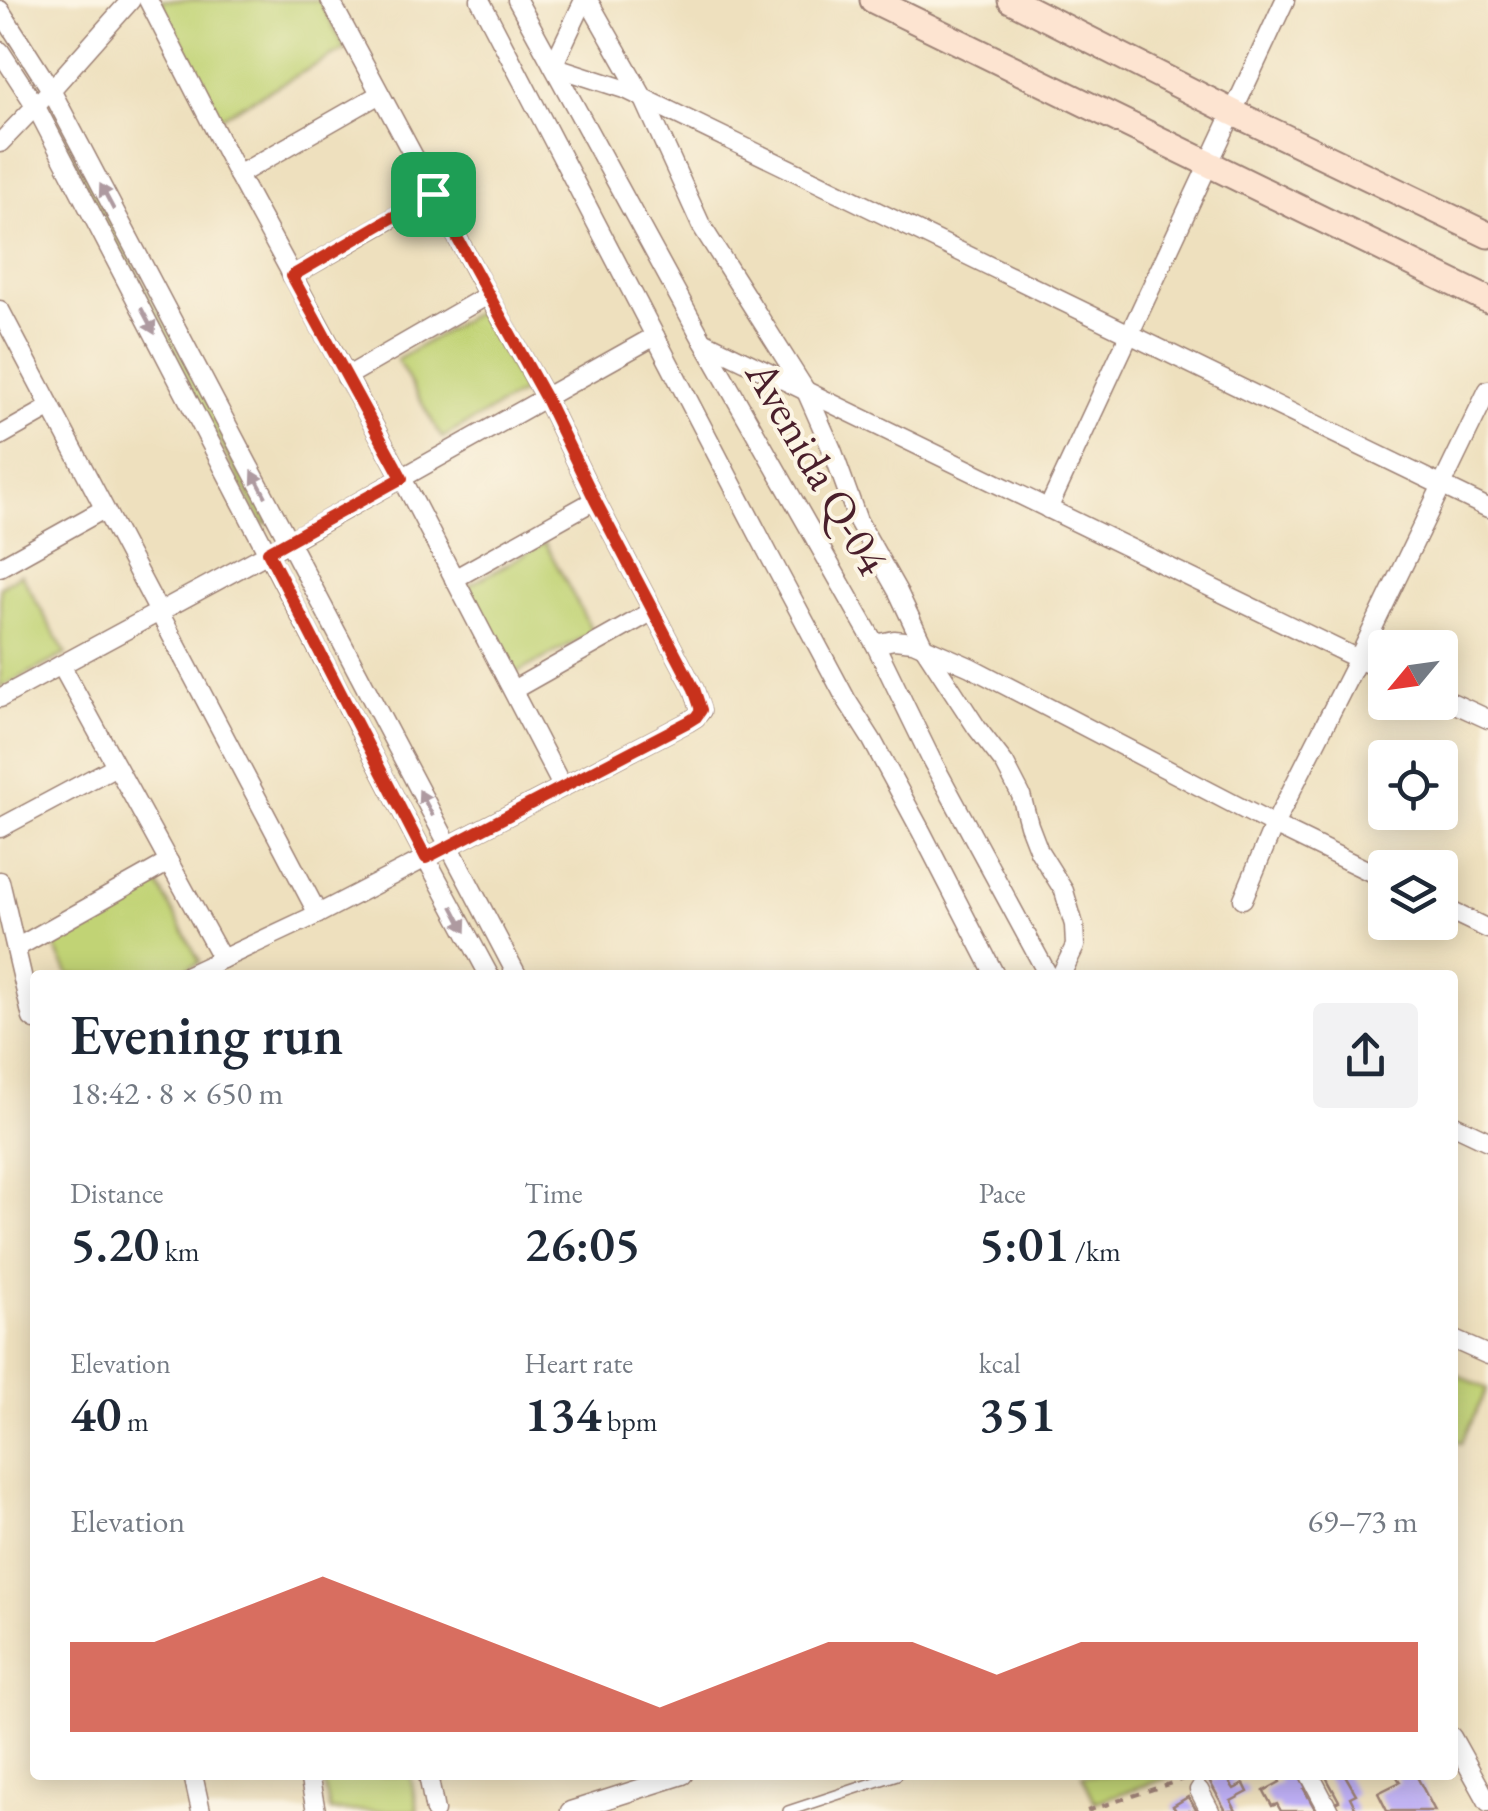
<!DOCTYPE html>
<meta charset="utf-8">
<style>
body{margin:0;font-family:"EB Garamond",serif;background:#f2f2f3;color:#1f2937;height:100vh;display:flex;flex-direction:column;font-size:38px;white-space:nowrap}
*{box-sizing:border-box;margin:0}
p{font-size:32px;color:#747a83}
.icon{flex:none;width:55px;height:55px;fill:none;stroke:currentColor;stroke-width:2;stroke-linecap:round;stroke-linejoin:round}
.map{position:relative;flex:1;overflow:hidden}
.details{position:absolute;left:30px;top:970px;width:1428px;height:810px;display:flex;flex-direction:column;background:#fff;border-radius:10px;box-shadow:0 5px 25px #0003}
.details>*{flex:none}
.needle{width:65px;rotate:241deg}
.controls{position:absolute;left:1368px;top:630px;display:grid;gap:20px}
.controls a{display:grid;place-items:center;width:90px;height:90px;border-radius:10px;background:#fff;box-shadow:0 5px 25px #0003;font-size:50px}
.pin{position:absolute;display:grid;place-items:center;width:85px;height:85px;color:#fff;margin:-42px;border-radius:20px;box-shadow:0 5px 15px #0006}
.round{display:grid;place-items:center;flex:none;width:105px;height:105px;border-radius:10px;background:#f2f2f3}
.head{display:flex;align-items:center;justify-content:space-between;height:170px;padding:0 40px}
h1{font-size:55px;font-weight:600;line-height:75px}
.metrics{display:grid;grid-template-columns:repeat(3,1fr);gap:15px;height:170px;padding:10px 40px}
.metrics div{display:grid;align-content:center}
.metrics b{font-size:50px;font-weight:600}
.metrics small{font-size:28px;font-weight:400}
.metrics p{font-size:28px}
.chart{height:280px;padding:20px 40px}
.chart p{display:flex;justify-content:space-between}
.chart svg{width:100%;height:180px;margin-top:10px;fill:#c8321e;opacity:.7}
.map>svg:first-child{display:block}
.green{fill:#c1d375;stroke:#867950;stroke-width:2.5}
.building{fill:#beaff5}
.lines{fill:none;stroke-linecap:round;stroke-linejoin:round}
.lane-casing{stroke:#9c8074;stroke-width:12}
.street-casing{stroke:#9c8074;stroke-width:21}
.secondary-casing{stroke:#9c8074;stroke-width:29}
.path{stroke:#9c8074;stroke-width:4;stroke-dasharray:8 8;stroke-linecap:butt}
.lane{stroke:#fff;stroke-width:9}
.street{stroke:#fff;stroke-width:18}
.secondary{stroke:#fde4d1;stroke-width:25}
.oneway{fill:#ae9aa0}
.route-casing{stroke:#fff;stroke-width:20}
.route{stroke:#c8321e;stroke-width:12}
.labels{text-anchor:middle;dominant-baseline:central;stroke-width:8;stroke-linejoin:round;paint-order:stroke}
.street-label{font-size:45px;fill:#4a1f2b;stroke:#fcf5e5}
</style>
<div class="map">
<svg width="1488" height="1811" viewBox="0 0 1488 1811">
<rect width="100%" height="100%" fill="#fcf5e5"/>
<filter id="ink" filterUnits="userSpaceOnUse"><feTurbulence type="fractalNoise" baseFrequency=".01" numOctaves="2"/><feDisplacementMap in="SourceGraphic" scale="20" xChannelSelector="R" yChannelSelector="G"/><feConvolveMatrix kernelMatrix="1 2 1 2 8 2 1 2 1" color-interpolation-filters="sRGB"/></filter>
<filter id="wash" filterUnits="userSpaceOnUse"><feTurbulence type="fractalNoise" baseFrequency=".0048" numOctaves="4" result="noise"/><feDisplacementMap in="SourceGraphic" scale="40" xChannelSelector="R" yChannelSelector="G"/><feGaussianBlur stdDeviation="2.25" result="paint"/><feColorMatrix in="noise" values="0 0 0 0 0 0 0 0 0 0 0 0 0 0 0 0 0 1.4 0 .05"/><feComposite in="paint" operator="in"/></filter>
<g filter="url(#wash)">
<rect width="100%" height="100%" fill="#eee0be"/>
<g class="green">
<polygon points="160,0 320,0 345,49 219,118"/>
<polygon points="53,112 267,515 269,523 265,524 260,519 52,120"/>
<polygon points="479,311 525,391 442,438 397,360"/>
<polygon points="545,543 593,632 515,674 506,671 466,587"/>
<polygon points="21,574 66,654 0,688 0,587"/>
<polygon points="158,884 200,962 174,975 69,975 54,945"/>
<polygon points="1452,1372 1487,1389 1461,1443 1453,1439"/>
<polygon points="322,1775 410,1775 418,1811 330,1811"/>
<polygon points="1082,1775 1176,1775 1095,1802"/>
</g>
<g id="blocks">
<g class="building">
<polygon points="1222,1775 1234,1775 1237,1779 1230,1783 1234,1789 1244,1784 1248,1792 1231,1801 1236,1811 1226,1811 1210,1782"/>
<polygon points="1277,1775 1299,1775 1306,1788 1304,1789 1316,1811 1281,1811 1277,1804 1272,1806 1264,1791 1280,1782"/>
<polygon points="1325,1775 1345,1775 1356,1794 1350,1797 1357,1811 1339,1811 1335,1803 1339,1801"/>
<polygon points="1396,1775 1416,1775 1435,1811 1387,1811 1378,1793 1400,1782"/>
<polygon points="1188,1797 1197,1811 1176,1811 1173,1806"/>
</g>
</g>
</g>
<g filter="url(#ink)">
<use href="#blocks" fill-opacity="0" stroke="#9c8074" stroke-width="2.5"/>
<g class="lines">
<g class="lane-casing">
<polyline id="lane" points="788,1811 897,1775"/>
</g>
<g class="street-casing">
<g id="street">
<polyline points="148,0 238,175 402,478 562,786"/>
<polyline points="480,0 768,553 846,699 872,740 921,831 995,975"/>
<polyline points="517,0 703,341 875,644 931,759 1048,975"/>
<polyline points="584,0 553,66 627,90 1488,508"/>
<polyline points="588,0 643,97 701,225 806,391 833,452 858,521 898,592 924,647 977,728 1005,764 1021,795 1029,825 1039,851 1064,891 1074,925 1075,946 1061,975"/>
<polyline points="0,10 51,90 517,975"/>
<polyline points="0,51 35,105 426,858 489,975"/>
<polyline points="0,143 51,90 131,0"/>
<polyline points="238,175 380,94"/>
<polyline points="292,276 433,195"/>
<polyline points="0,310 318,914"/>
<polyline points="703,341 1385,672"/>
<polyline points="346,377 488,295"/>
<polyline points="0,436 51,407"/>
<polyline points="1048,509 1285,0"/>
<polyline points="0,567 104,509"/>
<polyline points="454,579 595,500"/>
<polyline points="875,644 894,640 913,642 970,667 1274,825 1385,879"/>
<polyline points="61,665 222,959"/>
<polyline points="513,690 653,611"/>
<polyline points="1440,697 1488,719"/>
<polyline points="0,698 268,553 655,336"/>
<polyline points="0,828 116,766"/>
<polyline points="0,881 32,1018 35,1020"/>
<polyline points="1243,899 1274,825 1358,659 1488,390"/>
<polyline points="1440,906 1488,929"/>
<polyline points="16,948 169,862"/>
<polyline points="188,975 318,914 688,722 696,717 701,711 694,689 595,500 545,397 488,295 330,0"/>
<polyline points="1452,1124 1488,1141"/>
<polyline points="1452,1339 1488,1355"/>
<polyline points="1452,1737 1488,1802"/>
<polyline points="193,1775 201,1811"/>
<polyline points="309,1775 316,1811"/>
<polyline points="428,1775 435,1811"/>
<polyline points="1310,1775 1329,1811"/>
<polyline points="1199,1790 1210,1811"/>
<polyline points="570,1811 683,1775"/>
</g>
</g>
<g class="secondary-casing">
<g id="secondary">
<polyline points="873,0 1488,300"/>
<polyline points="1011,0 1232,112 1488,235"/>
</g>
</g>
<polyline class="path" points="1087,1811 1187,1778"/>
<use href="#lane" class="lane"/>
<use href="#street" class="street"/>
<use href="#secondary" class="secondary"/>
</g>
<defs><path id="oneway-solid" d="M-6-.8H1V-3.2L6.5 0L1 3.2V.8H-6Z" transform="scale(2.5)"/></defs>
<g class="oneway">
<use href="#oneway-solid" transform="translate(107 197) rotate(-118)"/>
<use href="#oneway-solid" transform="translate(148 321) rotate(62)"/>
<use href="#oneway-solid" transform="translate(259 484) rotate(-118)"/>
<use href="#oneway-solid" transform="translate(426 803) rotate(-118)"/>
<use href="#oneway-solid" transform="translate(459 919) rotate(62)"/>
</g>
</g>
<g class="lines" filter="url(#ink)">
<g class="route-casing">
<polygon id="route" points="433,194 545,397 595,500 694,689 701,710 696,717 688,722 426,858 268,552 402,478 292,276"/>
</g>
<use href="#route" class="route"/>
</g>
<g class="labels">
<g class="street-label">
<text transform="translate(818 467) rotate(60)">Avenida Q-04</text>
</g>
</g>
</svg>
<div class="controls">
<a><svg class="needle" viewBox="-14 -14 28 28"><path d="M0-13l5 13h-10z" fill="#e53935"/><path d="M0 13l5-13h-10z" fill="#747a83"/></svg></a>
<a><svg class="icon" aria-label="locate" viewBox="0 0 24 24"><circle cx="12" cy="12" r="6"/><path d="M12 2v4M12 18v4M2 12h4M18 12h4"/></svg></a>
<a><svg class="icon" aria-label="layers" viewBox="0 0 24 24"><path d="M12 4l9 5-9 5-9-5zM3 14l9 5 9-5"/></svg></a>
</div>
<div class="pin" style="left:433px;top:194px;background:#1e9e55"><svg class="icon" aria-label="arrive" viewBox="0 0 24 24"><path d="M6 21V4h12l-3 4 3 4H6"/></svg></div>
<section class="details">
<div class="head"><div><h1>Evening run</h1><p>18:42 · 8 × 650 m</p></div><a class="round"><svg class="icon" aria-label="share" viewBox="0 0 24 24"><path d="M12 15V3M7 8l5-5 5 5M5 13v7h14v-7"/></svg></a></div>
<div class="metrics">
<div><p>Distance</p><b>5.20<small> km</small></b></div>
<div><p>Time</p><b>26:05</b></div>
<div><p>Pace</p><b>5:01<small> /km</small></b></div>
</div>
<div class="metrics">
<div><p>Elevation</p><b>40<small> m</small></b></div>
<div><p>Heart rate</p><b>134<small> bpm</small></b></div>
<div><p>kcal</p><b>351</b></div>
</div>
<div class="chart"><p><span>Elevation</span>69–73 m</p>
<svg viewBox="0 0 160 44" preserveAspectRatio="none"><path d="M0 44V22L10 22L20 14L30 6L40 14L50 22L60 30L70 38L80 30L90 22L100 22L110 30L120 22L130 22L140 22L150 22L160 22V44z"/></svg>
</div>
</section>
</div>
